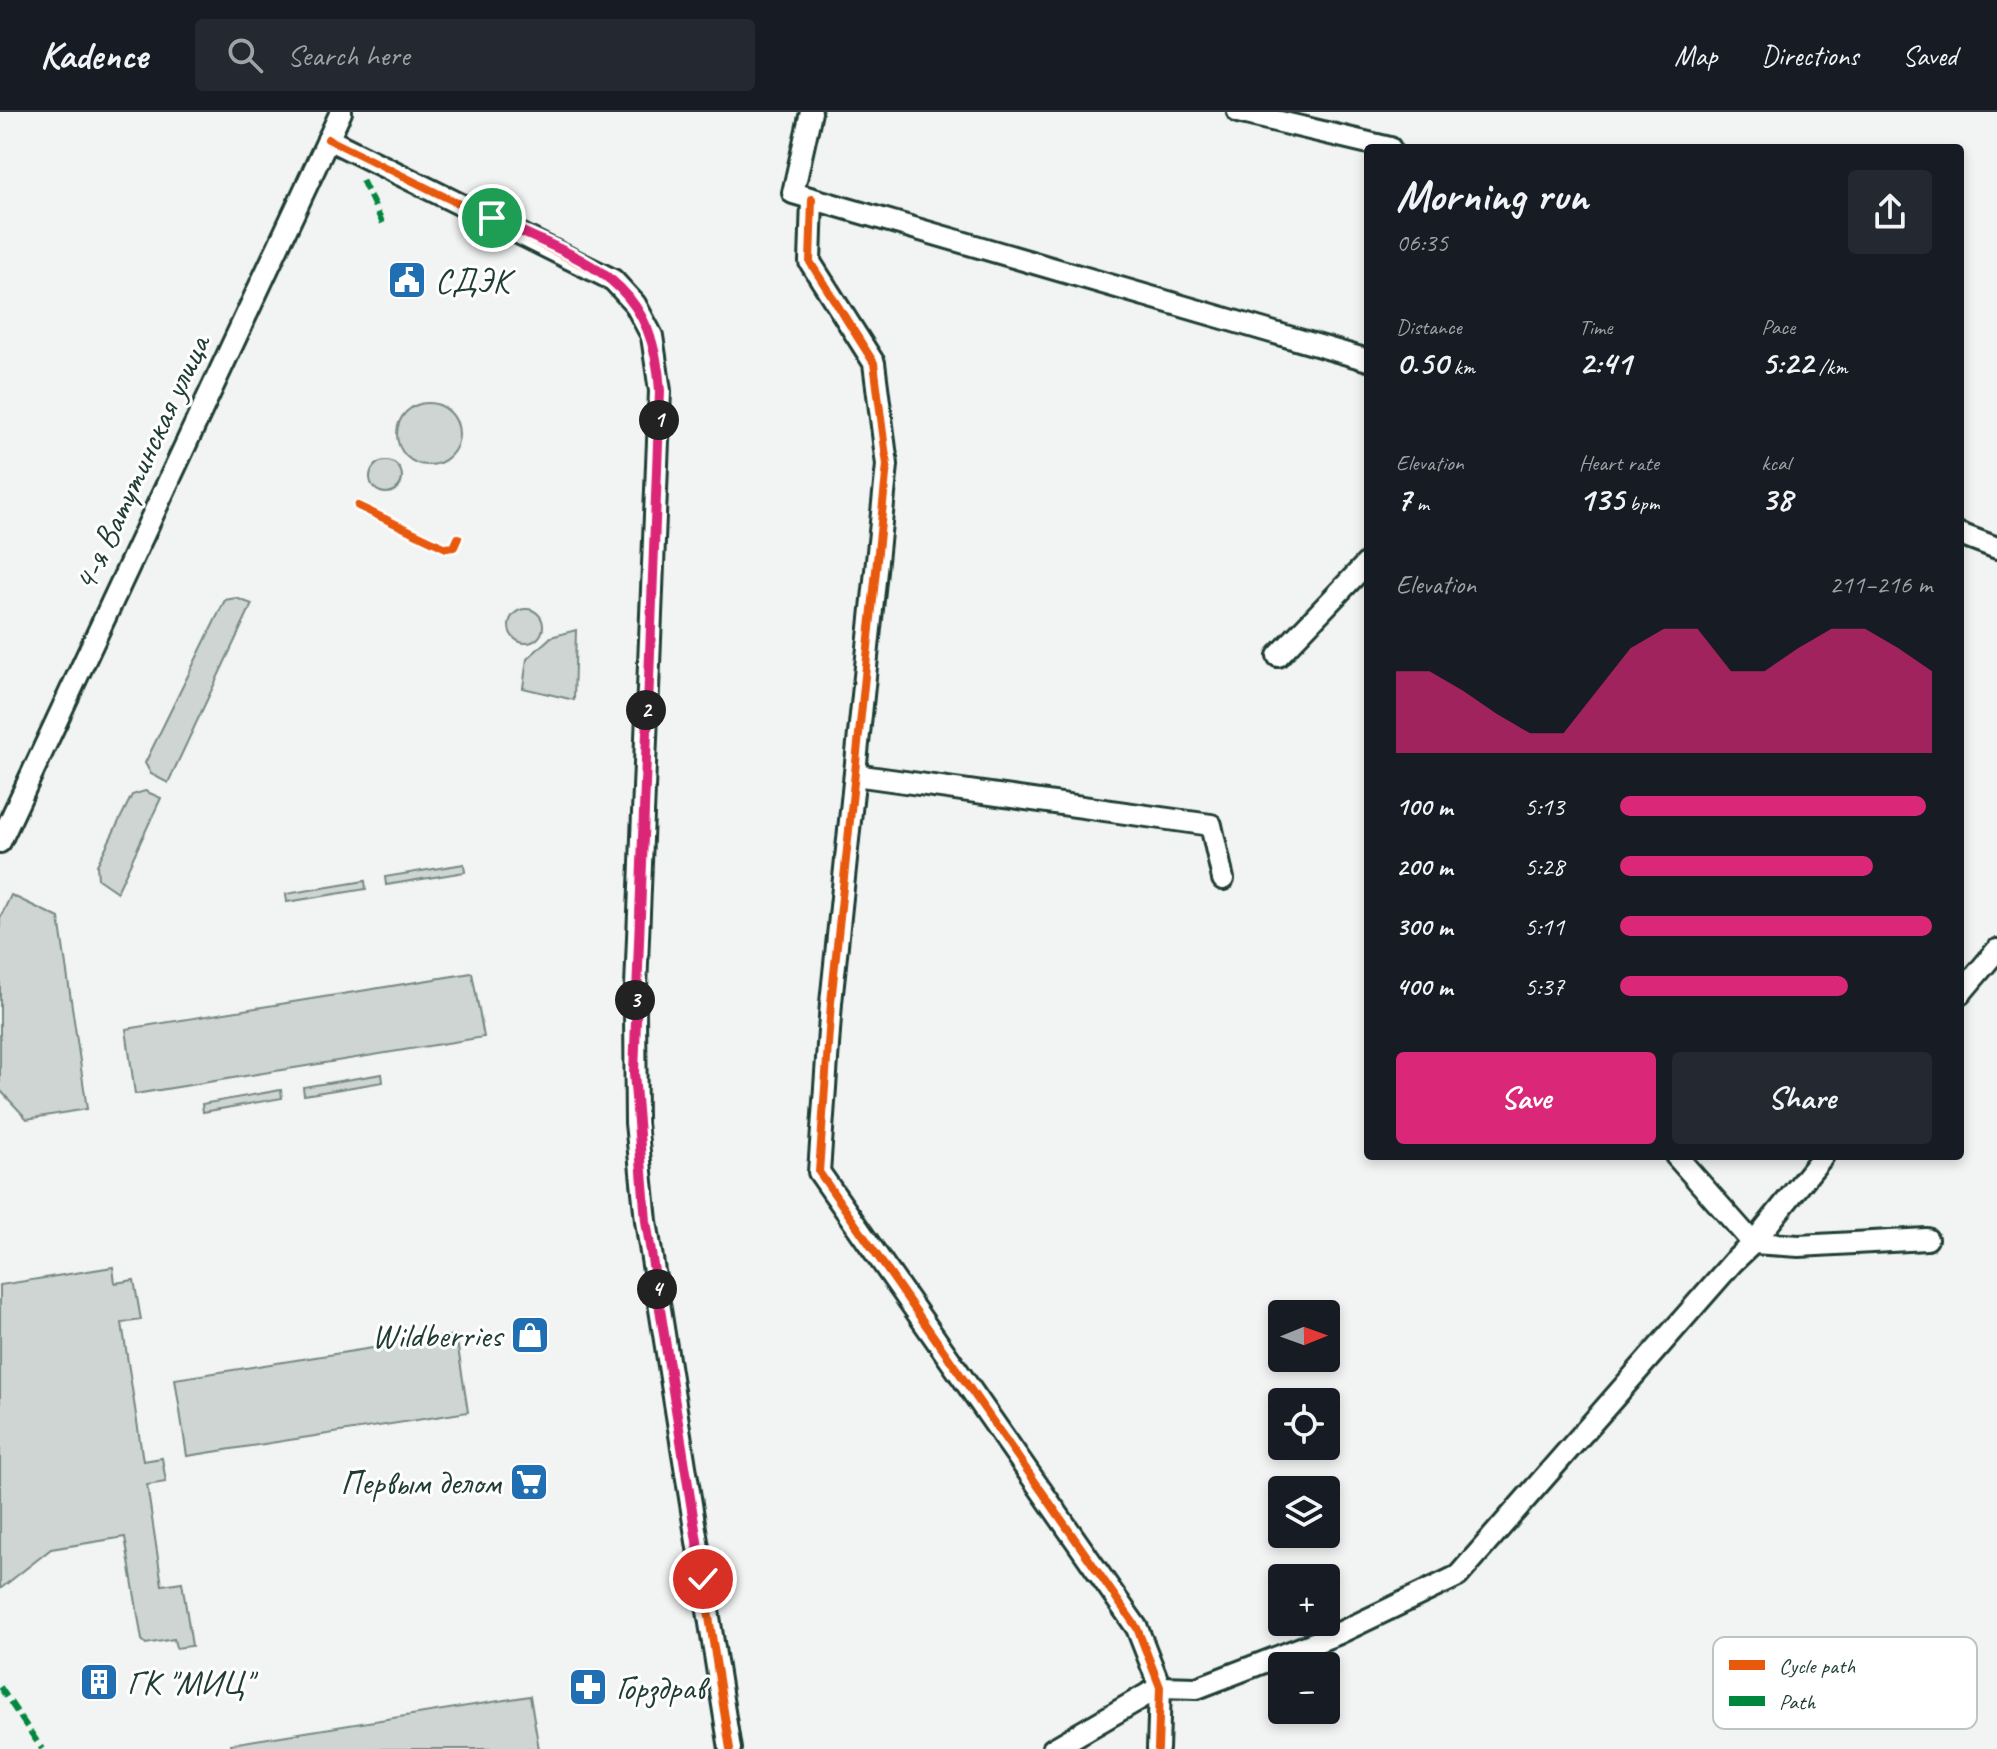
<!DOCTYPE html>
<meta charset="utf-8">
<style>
body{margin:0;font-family:Caveat,sans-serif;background:#242831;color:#f1f3f6;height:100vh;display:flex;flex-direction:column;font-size:30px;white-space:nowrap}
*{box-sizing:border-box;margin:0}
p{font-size:26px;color:#9ea1a6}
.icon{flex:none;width:44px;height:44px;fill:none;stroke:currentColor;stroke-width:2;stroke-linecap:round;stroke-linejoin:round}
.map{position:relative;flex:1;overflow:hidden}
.details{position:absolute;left:1364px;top:32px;width:600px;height:1016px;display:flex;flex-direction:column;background:#171b24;border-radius:8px;box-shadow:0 4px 12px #0003}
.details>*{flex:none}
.needle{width:52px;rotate:89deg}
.buttons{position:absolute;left:1268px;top:1188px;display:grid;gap:16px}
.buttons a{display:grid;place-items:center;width:72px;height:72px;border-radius:8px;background:#171b24;box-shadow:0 4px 12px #0003;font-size:40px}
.pin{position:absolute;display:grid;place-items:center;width:68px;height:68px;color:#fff;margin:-34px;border:4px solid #fff;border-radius:50%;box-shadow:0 2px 8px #0007}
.km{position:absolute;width:40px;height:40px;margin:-20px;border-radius:50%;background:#222;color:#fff;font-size:22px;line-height:40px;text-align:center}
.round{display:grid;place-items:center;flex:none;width:84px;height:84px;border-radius:8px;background:#242831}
.overview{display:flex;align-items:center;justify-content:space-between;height:136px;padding:0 32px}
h1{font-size:44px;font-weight:700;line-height:60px}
.stats{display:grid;grid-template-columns:repeat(3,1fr);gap:12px;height:136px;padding:8px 32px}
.stats div{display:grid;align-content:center}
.stats b{font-size:34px;font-weight:700}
.stats small{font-size:22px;font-weight:400}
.stats p{font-size:22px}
.chart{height:224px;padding:16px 32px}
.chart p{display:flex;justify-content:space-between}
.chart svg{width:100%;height:144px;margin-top:8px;fill:#db2777;opacity:.7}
.primary-button{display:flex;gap:16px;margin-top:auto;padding:16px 32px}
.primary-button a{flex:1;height:92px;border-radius:8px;background:#db2777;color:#fff;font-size:32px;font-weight:700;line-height:92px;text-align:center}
.primary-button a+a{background:#242831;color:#f1f3f6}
ul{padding:0 32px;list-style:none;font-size:26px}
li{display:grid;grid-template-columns:128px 96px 1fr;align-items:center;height:60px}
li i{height:20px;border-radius:10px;background:#db2777}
header{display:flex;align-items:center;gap:48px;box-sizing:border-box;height:112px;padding:0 40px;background:#171b24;border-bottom:2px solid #363941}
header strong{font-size:38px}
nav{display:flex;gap:44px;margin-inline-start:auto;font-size:28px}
.search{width:560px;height:72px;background:#242831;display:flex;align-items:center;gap:20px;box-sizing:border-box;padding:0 28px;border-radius:8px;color:#9ea1a6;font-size:30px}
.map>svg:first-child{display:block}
.green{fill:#ced5d3;stroke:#768984;stroke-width:2}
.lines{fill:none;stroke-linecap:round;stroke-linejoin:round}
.minor-casing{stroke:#1f3d34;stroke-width:26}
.minor{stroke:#fff;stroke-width:20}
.quiet{stroke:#00873e;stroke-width:6;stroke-dasharray:12 6;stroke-linecap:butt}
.cycleway-casing{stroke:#fff;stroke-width:13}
.cycleway{stroke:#e8590c;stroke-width:8}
.route-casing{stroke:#fff;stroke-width:16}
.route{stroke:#db2777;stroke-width:10}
.labels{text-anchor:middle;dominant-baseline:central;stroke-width:6;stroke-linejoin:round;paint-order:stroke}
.poi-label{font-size:34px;fill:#1f3d34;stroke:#fff;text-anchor:start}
.street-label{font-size:34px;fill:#1f3d34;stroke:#fff}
.key{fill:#fff;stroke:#bcc5c2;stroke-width:2}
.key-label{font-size:22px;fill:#1f3d34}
</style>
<header>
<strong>Kadence</strong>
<div class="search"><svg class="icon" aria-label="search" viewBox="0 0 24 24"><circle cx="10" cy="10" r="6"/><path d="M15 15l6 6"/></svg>Search here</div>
<nav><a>Map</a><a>Directions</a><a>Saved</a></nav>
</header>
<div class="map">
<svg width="1997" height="1637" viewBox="0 0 1997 1637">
<rect width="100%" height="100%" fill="#f2f3f3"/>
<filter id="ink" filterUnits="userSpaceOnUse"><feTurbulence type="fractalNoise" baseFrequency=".0125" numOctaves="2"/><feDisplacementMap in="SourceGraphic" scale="16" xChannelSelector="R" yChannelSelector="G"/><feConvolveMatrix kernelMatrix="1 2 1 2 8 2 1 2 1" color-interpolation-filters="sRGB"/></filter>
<g filter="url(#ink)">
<g class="green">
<circle cx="428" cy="322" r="31"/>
<circle cx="386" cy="365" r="16"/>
<polygon points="236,486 252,492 168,671 151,662 145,651 225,488"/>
<circle cx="526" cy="514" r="17"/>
<polygon points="576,518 574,588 523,576 527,547 551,525"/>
<polygon points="145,679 161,686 117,780 98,767 97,753 132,683"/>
<polygon points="464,752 465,760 386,773 385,765"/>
<polygon points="365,769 366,777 287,790 286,782"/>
<polygon points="11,783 59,806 87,997 27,1007 0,978 0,806"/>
<polygon points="472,861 484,925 135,982 126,917"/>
<polygon points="382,962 383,970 304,983 303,975"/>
<polygon points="281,978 282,986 203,1000 202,992"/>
<polygon points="113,1155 115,1171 134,1168 141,1208 122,1211 143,1349 162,1346 166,1370 147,1373 162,1473 182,1470 192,1534 176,1536 174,1527 146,1532 142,1528 125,1425 51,1437 0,1477 0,1173"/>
<polygon points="456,1223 468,1300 187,1344 175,1267"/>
<polygon points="530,1584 539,1637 232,1637 231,1632"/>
</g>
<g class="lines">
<g class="minor-casing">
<g id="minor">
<polyline points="811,0 793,81 1368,248"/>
<polyline points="1238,0 1390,36"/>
<polyline points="328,27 613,168 635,192 652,224 660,279 635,900 636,1011 646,1109 730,1637"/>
<polyline points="812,87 810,150 874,251 887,353 831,891 819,1060 1137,1516 1160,1575 1158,1637"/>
<polyline points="1960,422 1997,436"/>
<polyline points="1278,544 1368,450"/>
<polyline points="855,663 1211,713 1223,767"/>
<polyline points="0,730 341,0"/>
<polyline points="1960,882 1997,838"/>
<polyline points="1676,1044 1753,1131 1799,1134 1927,1127"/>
<polyline points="1053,1637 1160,1575 1197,1576 1337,1522 1458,1464 1733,1150 1753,1131 1823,1044"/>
</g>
</g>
<use href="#minor" class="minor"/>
<g class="quiet">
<polyline points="362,68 383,112"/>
<polyline points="0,1575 42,1637"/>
</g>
<g class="cycleway-casing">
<g id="cycleway">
<polyline points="328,27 613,168 635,192 652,224 660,279 635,900 636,1011 646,1109 730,1637"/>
<polyline points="812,87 810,150 874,251 887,353 831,891 819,1060 1137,1516 1160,1575 1158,1637"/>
<polyline points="358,394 446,436 454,435 458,426"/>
</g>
</g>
<use href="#cycleway" class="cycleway"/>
</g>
</g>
<g class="lines" filter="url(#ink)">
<g class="route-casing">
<path id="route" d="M492,106C583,150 653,162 660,279L634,961L646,1109L703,1467"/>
</g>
<use href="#route" class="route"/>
</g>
<defs>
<g id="civic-square" transform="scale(2)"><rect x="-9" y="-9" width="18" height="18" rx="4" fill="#1f6fb2" stroke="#fff"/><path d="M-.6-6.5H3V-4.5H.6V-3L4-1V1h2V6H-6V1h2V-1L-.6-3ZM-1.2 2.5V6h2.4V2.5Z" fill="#fff"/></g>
<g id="shop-square" transform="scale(2)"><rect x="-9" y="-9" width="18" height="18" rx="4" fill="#1f6fb2" stroke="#fff"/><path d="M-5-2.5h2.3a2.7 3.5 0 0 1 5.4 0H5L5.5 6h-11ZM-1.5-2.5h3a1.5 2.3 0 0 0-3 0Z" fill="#fff"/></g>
<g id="supermarket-square" transform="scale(2)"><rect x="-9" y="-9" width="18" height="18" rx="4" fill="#1f6fb2" stroke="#fff"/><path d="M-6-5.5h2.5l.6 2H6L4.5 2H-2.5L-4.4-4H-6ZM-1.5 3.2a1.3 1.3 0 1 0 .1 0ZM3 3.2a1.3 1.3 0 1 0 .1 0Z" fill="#fff"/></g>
<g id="building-square" transform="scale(2)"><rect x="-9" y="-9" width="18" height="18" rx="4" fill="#1f6fb2" stroke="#fff"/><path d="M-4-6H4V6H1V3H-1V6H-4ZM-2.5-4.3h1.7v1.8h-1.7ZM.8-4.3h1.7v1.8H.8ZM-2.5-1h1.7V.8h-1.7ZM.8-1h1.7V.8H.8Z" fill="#fff"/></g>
<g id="pharmacy-square" transform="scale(2)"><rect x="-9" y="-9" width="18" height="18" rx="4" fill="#1f6fb2" stroke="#fff"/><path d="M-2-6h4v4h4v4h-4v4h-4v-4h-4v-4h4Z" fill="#fff"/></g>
</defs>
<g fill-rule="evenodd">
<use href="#civic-square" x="407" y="168"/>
<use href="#shop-square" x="530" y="1223"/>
<use href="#supermarket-square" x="529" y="1370"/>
<use href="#building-square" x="99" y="1570"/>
<use href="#pharmacy-square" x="588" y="1575"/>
</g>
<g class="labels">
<g class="poi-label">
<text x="435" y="168">СДЭК</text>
<text x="502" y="1223" text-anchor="end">Wildberries</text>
<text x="501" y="1370" text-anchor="end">Первым делом</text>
<text x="127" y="1570">ГК "МИЦ"</text>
<text x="616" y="1575">Горздрав</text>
</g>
<g class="street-label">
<text transform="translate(141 351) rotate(-65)">4-я Ватутинская улица</text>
</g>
</g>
<rect x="1713" y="1525" width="264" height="92" rx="12" class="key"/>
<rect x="1729" y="1548" width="36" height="10" fill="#e8590c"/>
<rect x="1729" y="1584" width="36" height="10" fill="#00873e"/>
<g class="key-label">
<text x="1779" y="1561">Cycle path</text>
<text x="1779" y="1597">Path</text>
</g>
</svg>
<div class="buttons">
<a><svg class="needle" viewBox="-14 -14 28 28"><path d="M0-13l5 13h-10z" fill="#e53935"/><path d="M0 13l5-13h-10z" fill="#9ea1a6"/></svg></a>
<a><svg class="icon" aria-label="locate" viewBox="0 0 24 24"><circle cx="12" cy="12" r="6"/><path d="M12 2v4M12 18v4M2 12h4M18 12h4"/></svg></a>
<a><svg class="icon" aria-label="layers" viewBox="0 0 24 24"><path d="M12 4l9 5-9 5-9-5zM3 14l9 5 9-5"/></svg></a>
<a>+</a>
<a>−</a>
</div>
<div class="pin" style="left:492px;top:106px;background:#1e9e55"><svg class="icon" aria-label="arrive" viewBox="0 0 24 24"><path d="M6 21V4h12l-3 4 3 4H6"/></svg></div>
<div class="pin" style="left:703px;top:1467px;background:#d93025"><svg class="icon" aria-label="check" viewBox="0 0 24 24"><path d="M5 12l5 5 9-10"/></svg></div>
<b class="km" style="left:659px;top:308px">1</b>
<b class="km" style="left:646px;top:598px">2</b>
<b class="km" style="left:635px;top:888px">3</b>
<b class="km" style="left:657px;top:1177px">4</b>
<section class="details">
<div class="overview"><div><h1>Morning run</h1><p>06:35</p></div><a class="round"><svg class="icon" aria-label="share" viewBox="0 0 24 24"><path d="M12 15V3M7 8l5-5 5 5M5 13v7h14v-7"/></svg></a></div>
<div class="stats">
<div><p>Distance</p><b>0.50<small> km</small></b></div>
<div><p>Time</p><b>2:41</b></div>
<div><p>Pace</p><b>5:22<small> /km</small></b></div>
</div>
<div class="stats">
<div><p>Elevation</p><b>7<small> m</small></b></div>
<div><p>Heart rate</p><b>135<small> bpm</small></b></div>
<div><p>kcal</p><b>38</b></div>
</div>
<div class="chart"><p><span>Elevation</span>211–216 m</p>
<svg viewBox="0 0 160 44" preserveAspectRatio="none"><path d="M0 44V19L10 19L20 25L30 32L40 38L50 38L60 25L70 12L80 6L90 6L100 19L110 19L120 12L130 6L140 6L150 12L160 19V44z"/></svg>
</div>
<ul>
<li><b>100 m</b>5:13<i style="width:98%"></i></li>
<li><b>200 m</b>5:28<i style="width:81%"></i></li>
<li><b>300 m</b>5:11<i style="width:100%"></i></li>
<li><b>400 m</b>5:37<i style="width:73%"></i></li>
</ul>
<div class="primary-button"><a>Save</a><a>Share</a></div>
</section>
</div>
